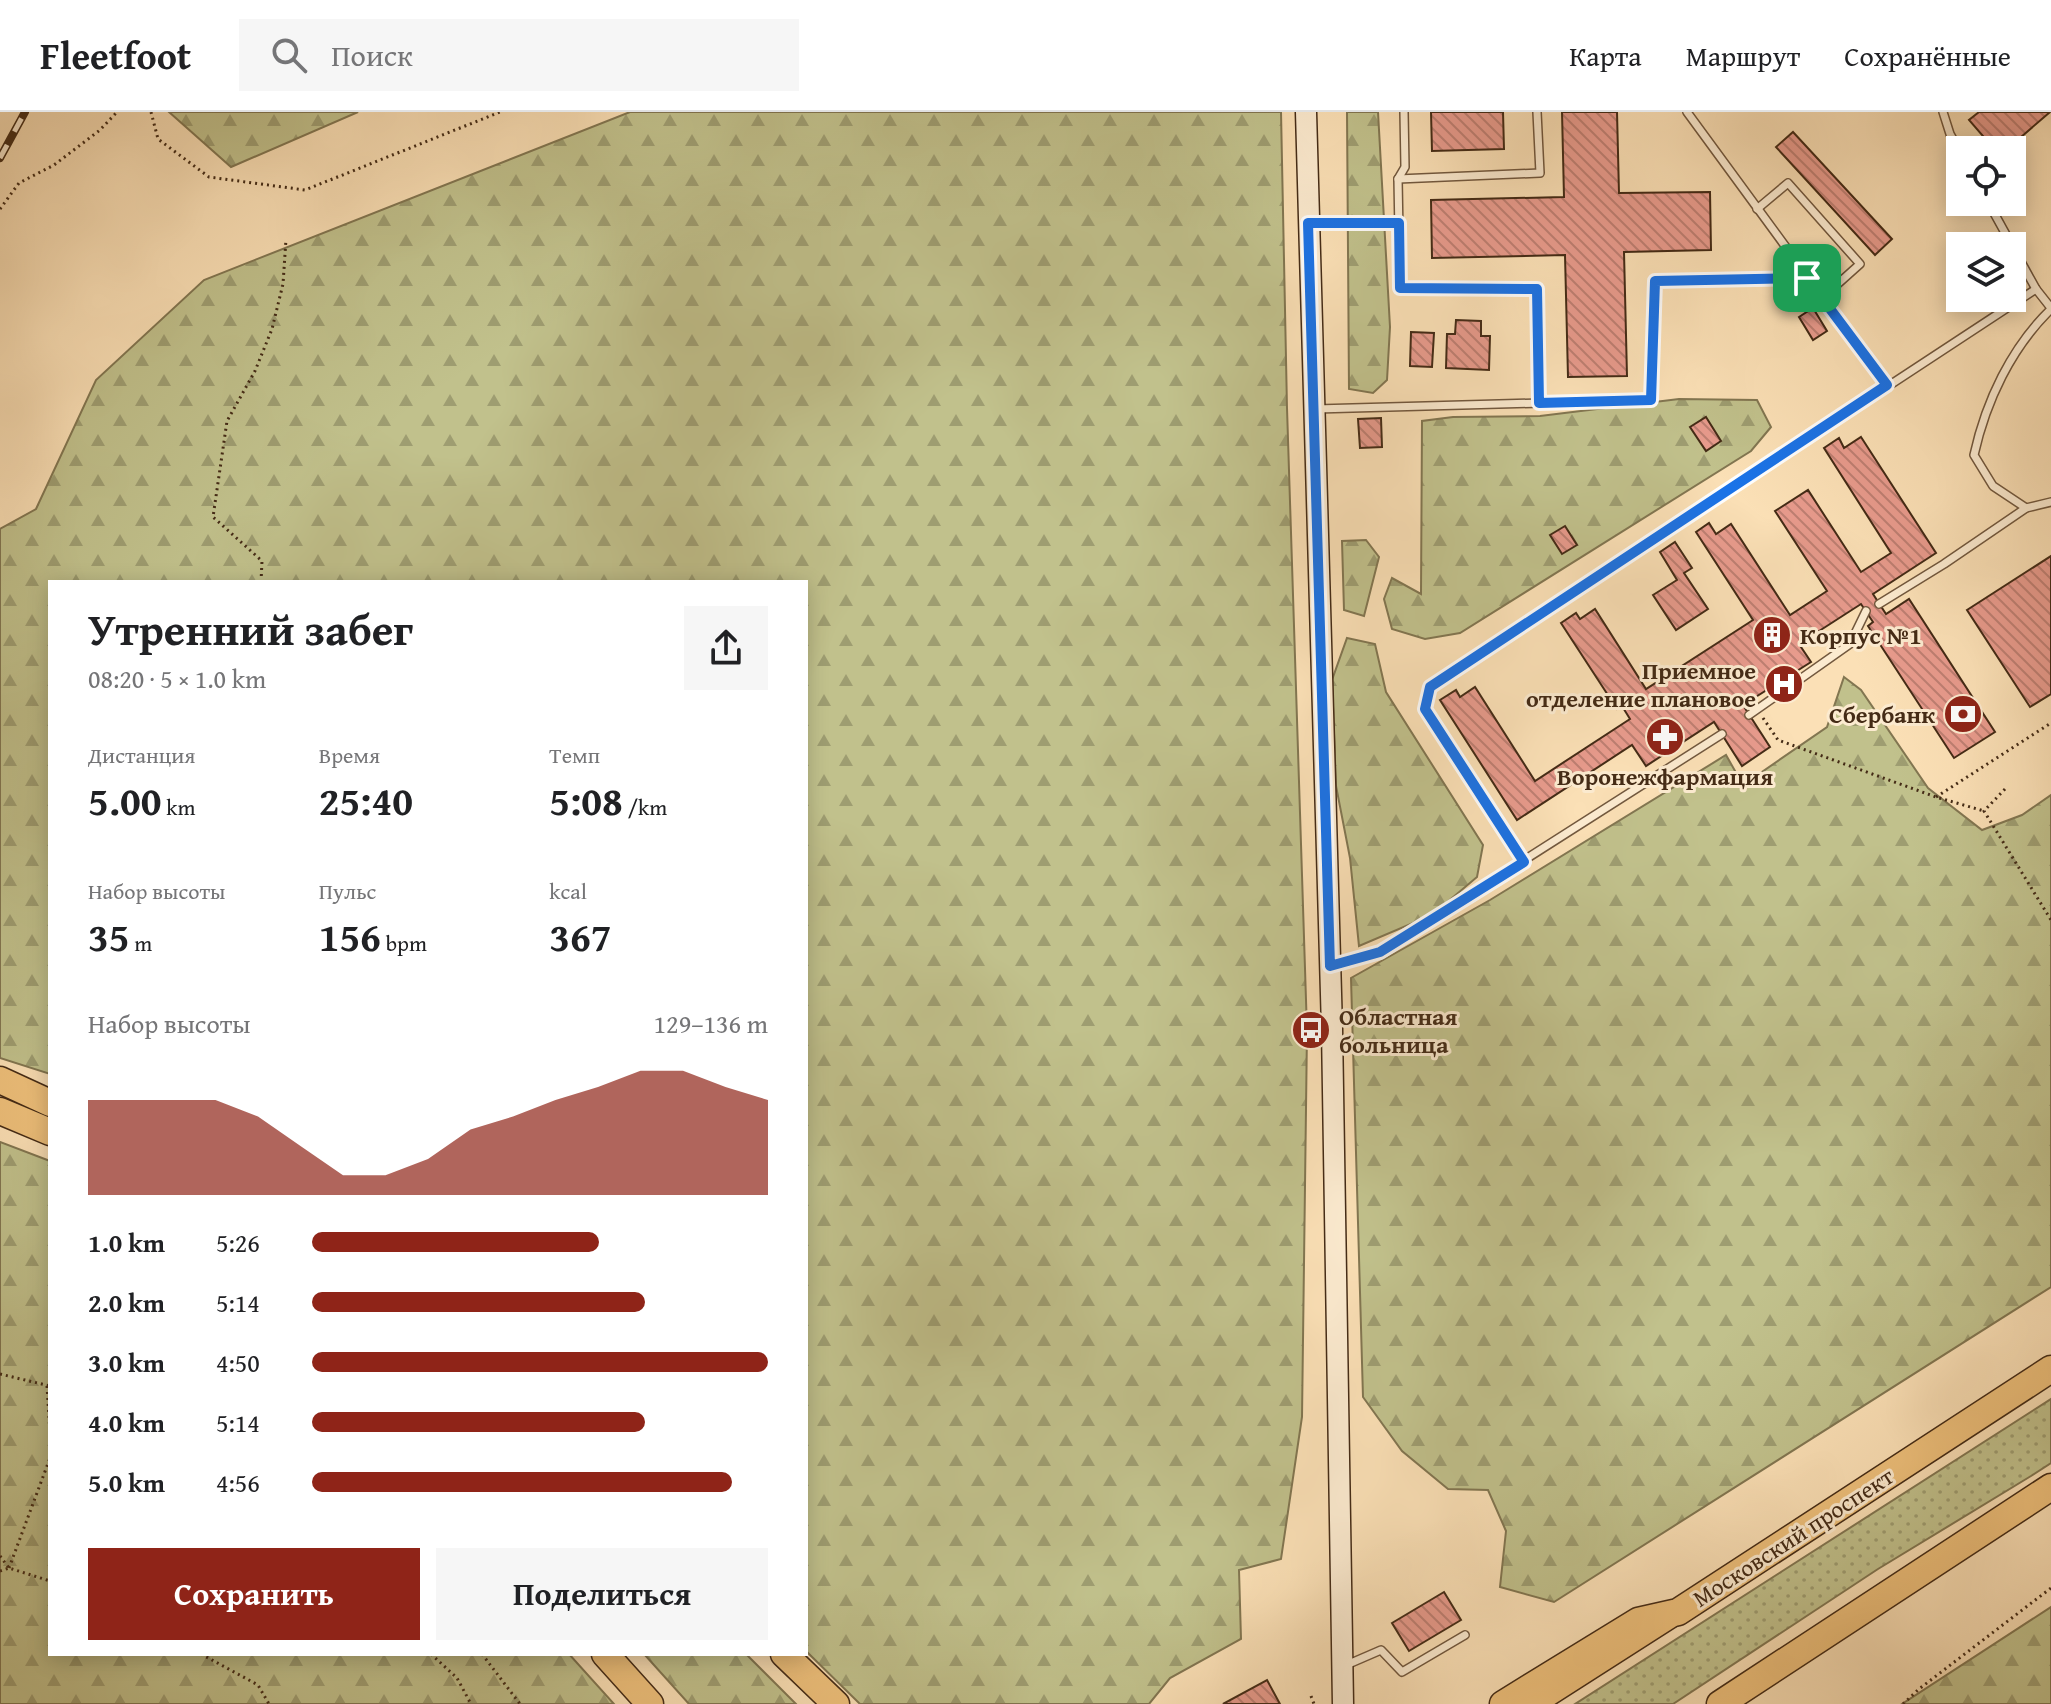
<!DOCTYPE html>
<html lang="ru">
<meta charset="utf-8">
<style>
body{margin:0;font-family:"Gentium Book Plus",serif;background:#f6f6f6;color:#202124;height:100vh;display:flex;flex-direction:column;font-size:30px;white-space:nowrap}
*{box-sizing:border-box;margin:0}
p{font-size:26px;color:#757577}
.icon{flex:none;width:44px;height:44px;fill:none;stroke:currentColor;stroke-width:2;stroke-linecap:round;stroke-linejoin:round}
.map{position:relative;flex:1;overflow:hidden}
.details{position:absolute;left:48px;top:468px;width:760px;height:1076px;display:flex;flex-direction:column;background:#fff;border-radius:0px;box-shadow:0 4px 20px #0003}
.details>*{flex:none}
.controls{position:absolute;left:1946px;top:24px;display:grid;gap:16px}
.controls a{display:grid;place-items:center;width:80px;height:80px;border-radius:0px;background:#fff;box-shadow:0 4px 20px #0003;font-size:40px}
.pin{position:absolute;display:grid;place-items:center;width:68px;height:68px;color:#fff;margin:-34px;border-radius:16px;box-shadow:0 4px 12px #0006}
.round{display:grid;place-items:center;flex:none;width:84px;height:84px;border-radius:0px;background:#f6f6f6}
.summary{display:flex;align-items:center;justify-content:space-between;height:136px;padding:0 40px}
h1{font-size:44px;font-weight:700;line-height:60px}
.stats{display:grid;grid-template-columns:repeat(3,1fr);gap:12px;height:136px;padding:8px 40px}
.stats div{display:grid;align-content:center}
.stats b{font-size:40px;font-weight:700}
.stats small{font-size:22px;font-weight:400}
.stats p{font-size:22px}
.chart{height:224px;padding:16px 40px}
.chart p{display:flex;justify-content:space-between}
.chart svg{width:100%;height:144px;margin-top:8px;fill:#8f2418;opacity:.7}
.primary-button{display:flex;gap:16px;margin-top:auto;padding:16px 40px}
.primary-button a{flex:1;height:92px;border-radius:0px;background:#8f2418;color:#fff;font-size:32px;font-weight:700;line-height:92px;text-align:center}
.primary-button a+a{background:#f6f6f6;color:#202124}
ul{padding:0 40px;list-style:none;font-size:26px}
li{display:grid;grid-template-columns:128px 96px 1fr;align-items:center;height:60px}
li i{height:20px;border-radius:10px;background:#8f2418}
header{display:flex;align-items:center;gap:48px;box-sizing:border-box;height:112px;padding:0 40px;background:#fff;border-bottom:2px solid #e0e0e0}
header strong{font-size:38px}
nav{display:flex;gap:44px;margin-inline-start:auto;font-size:28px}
.search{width:560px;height:72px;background:#f6f6f6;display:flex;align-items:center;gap:20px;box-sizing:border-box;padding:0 28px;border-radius:0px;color:#757577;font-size:30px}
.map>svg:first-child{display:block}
.grass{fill:url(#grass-dots);stroke:#827651;stroke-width:2}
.forest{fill:url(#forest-firs);stroke:#827651;stroke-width:2}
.building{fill:url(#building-back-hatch);stroke:#442b16;stroke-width:2}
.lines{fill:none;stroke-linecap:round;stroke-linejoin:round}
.lane-casing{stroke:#72583e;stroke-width:10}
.secondary-casing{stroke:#442b16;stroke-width:23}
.primary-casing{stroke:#442b16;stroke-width:25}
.highway-casing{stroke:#442b16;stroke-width:29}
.path{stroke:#442b16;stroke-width:3;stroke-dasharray:2 4;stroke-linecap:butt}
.lane{stroke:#fcebd0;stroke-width:7}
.secondary{stroke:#fcebd0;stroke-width:20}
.primary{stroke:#eec07b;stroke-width:22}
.highway{stroke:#eec07b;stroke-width:26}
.rail-casing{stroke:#442b16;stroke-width:8}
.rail{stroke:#fcebd0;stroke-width:5;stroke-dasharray:15;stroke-linecap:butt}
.route-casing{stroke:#fff;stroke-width:16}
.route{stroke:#1a73e8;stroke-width:10}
.labels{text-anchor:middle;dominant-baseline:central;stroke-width:6;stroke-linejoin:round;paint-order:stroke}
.poi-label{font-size:24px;font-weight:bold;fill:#442b16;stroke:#fcebd0;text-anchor:start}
.street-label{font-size:24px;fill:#442b16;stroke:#fcebd0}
</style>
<header>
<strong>Fleetfoot</strong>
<div class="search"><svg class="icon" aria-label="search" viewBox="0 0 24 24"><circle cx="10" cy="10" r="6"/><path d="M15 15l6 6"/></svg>Поиск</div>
<nav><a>Карта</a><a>Маршрут</a><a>Сохранённые</a></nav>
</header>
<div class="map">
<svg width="2051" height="1592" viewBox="0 0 2051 1592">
<defs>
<pattern id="grass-dots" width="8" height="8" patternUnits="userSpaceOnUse" patternTransform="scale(2)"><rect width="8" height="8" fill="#c1c18c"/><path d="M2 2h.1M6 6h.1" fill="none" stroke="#9e9d71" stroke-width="1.8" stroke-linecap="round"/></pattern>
<pattern id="forest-firs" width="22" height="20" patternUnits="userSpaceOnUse" patternTransform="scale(2)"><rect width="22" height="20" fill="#c1c18c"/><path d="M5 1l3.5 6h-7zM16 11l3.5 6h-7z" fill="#9e9d71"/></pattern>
<pattern id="building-back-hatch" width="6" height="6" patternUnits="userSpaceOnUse" patternTransform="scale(2)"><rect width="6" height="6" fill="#e89b8d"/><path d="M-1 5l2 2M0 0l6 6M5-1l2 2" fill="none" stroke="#be7f72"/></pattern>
</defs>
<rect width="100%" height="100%" fill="#fbe0b6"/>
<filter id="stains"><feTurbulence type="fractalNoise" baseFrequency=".0025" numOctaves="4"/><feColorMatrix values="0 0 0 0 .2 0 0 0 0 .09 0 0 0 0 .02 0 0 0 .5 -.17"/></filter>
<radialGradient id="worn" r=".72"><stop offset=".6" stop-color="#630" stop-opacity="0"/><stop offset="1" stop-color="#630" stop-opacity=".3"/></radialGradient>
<polygon class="grass" points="2051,1287 2051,1351 2031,1364 1878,1457 1673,1592 1575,1592"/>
<g class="forest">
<polygon points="169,0 358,0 231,55"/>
<polygon points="630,0 1281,0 1287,296 1307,919 1302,1305 1281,1447 1239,1458 1241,1527 1170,1566 1149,1592 860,1592 806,1539 806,470 50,470 50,962 0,946 0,417 36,397 96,268 204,168"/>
<polygon points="1347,0 1378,0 1390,215 1387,268 1373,281 1349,277"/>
<polygon points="1679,287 1757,288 1771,315 1751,339 1460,521 1425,527 1392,517 1384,487 1392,466 1421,482 1422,309 1453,305 1540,304"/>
<polygon points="1366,428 1379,445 1364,504 1344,498 1342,429"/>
<polygon points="1347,526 1375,532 1386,580 1483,733 1477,765 1432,803 1359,834 1350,746 1336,674 1332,568"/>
<polygon points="1844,565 1861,578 1928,676 1982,718 2022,703 2051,683 2051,1175 1554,1490 1500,1475 1506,1419 1488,1378 1448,1377 1402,1339 1363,1285 1351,866 1490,788 1726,643 1743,673 1827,615"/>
<polygon points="0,1030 50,1049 50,1542 569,1542 614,1592 0,1592"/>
<polygon points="2051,1495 2051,1592 1902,1592"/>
<polygon points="644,1542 746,1542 796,1592 689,1592"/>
</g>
<g class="building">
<polygon points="1431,0 1503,0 1504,37 1432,39"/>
<polygon points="1562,0 1617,0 1619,81 1710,80 1711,138 1624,140 1627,264 1568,265 1565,143 1432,146 1431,88 1564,85"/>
<polygon points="1979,0 2050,0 2006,38 1995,38 1969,8"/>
<polygon points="1793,20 1892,127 1875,143 1776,35"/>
<polygon points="1813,196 1827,219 1813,228 1799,205"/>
<polygon points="1456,208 1481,209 1481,224 1490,224 1489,258 1446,256 1447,222 1455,222"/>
<polygon points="1411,220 1434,221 1432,255 1410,254"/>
<polygon points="1706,305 1721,329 1706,339 1690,315"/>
<polygon points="1381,306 1382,335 1360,336 1358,307"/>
<polygon points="1861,325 1936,441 1873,482 1886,502 1909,487 1995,620 1954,646 1868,514 1873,510 1861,492 1799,532 1811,550 1743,593 1770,635 1742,654 1714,610 1646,654 1632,633 1517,708 1440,588 1456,578 1460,585 1475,575 1535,669 1630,607 1622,594 1617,597 1561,511 1576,501 1580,507 1595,497 1646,577 1753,508 1696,420 1709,411 1716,422 1731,412 1790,503 1827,479 1775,399 1808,378 1861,460 1891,441 1824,336 1839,326 1844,336"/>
<polygon points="1565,414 1577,433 1562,442 1550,423"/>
<polygon points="1675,430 1692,456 1684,461 1708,497 1676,518 1653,483 1677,468 1660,440"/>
<polygon points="2051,444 2051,582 2030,595 1967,498"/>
<polygon points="1444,1480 1461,1508 1409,1539 1392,1511"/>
<polygon points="1267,1568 1280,1592 1223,1592"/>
</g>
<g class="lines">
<g class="lane-casing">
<g id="lane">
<polyline points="1404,0 1405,55 1398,67 1400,176 1537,177 1539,291"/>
<polyline points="1687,0 1887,273"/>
<polyline points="1943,0 1950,22 1960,40"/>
<polyline points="1398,67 1540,61 1537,0"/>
<polyline points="1988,90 2036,177 2051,196"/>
<polyline points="1757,97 1788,71 1860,152 1822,186"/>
<polyline points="1313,111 1399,111"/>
<polyline points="1316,297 1651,288 1655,169 1807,166"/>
<path d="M2026,396L1993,374L1974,343C1986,289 2011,236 2051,197"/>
<polyline points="1879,492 1944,452 2026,396 2051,390"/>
<polyline points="1749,603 1850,532 1866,499"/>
<polyline points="1524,750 1425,597 1430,575 2036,177"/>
<polyline points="1333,853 1380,840 1722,622"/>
<polyline points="1344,1554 1381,1538 1402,1560 1465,1523"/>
</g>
</g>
<g class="secondary-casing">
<polyline id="secondary" points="1306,0 1332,917 1343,1592"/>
</g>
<g class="primary-casing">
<polyline id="primary" points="1534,1592 1670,1505"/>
</g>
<g class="highway-casing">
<g id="highway">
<polyline points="0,968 50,991"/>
<polyline points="0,999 50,1020"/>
<polyline points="605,1542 650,1592"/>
<polyline points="784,1542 836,1592"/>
<polyline points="1503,1592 1638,1509 1678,1500 2051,1257"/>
<polyline points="1720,1592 2051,1375"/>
</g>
</g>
<g class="path">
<polyline points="151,0 158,27 209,65 305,78 500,0"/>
<polyline points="0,97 19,71 54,53 100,18 117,0"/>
<polyline points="261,470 262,449 213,405 227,309 255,259 272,217 283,172 286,127"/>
<polyline points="1763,606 1778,628 1936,685 1984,699"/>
<polyline points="2005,677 1984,699 2051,808"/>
<polyline points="1936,685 2051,611"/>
<polyline points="0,1262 50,1274"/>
<polyline points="47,1274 50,1321"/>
<polyline points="0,1444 9,1456"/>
<polyline points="9,1456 50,1346"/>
<polyline points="0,1459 9,1456 50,1469"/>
<polyline points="201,1542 258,1573 269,1592"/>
<polyline points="431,1542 457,1566 471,1592"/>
<polyline points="482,1542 520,1592"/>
<polyline points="1311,1584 1314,1592"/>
<polyline points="1903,1592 1919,1577 2051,1476"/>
</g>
<use href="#lane" class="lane"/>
<use href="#secondary" class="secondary"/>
<use href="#primary" class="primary"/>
<use href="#highway" class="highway"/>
<g class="rail-casing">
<polyline id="rail" points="0,46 25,0"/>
</g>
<use href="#rail" class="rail"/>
</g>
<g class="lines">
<g class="route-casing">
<polygon id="route" points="1308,111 1399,111 1400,176 1537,177 1539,291 1651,288 1655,169 1807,166 1887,273 1430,575 1425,597 1524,750 1380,840 1330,854"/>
</g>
<use href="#route" class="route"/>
</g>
<defs>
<g id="building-disc" transform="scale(2)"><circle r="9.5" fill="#8f2418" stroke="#fcebd0"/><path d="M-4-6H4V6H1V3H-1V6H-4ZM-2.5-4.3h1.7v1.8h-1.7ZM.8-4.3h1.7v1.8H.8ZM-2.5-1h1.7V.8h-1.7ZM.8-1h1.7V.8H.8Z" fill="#fff"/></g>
<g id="hospital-disc" transform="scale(2)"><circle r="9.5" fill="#8f2418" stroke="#fcebd0"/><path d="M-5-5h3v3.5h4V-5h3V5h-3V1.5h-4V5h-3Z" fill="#fff"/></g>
<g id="bank-disc" transform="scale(2)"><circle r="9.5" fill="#8f2418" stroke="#fcebd0"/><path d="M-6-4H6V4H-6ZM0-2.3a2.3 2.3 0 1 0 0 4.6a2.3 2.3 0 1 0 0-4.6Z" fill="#fff"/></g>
<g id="pharmacy-disc" transform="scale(2)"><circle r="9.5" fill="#8f2418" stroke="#fcebd0"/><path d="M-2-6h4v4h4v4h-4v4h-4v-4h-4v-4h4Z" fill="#fff"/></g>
<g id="bus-disc" transform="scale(2)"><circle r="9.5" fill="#8f2418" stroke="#fcebd0"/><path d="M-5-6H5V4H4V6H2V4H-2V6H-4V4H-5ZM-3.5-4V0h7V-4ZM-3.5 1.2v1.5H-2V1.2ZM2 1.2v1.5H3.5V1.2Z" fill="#fff"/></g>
</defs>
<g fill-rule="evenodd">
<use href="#building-disc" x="1772" y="523"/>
<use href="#hospital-disc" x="1784" y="572"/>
<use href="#bank-disc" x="1963" y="602"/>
<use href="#pharmacy-disc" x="1665" y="625"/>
<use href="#bus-disc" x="1311" y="918"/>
</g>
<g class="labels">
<g class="poi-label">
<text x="1800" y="523">Корпус №1</text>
<text x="1756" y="558" text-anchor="end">Приемное<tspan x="1756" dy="28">отделение плановое</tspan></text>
<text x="1935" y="602" text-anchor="end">Сбербанк</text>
<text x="1665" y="664" text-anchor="middle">Воронежфармация</text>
<text x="1339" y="904">Областная<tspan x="1339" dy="28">больница</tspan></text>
</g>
<g class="street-label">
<text transform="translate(1793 1425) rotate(-33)">Московский проспект</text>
</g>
</g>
<rect width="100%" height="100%" filter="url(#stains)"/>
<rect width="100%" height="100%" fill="url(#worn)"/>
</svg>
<div class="controls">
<a><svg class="icon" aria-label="locate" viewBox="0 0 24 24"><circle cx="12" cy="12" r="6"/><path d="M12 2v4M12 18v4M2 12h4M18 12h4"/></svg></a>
<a><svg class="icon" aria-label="layers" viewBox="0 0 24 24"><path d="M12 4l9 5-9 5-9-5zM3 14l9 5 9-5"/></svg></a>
</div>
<div class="pin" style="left:1807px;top:166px;background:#1e9e55"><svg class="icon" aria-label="arrive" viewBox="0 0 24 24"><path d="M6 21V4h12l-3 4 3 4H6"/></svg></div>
<section class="details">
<div class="summary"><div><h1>Утренний забег</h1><p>08:20 · 5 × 1.0 km</p></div><a class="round"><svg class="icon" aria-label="share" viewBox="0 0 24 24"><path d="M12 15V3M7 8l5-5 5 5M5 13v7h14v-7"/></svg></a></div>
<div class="stats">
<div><p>Дистанция</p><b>5.00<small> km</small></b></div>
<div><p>Время</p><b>25:40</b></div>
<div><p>Темп</p><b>5:08<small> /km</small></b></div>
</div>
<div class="stats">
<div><p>Набор высоты</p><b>35<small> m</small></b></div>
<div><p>Пульс</p><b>156<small> bpm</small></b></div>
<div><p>kcal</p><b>367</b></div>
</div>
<div class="chart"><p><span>Набор высоты</span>129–136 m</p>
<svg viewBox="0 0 160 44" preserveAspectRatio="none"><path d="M0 44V15L10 15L20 15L30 15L40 20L50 29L60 38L70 38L80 33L90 24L100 20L110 15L120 11L130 6L140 6L150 11L160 15V44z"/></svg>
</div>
<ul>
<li><b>1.0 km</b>5:26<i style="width:63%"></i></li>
<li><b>2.0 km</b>5:14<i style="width:73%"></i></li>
<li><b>3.0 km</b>4:50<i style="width:100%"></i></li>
<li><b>4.0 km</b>5:14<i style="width:73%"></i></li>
<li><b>5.0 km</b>4:56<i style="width:92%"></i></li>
</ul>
<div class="primary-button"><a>Сохранить</a><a>Поделиться</a></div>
</section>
</div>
